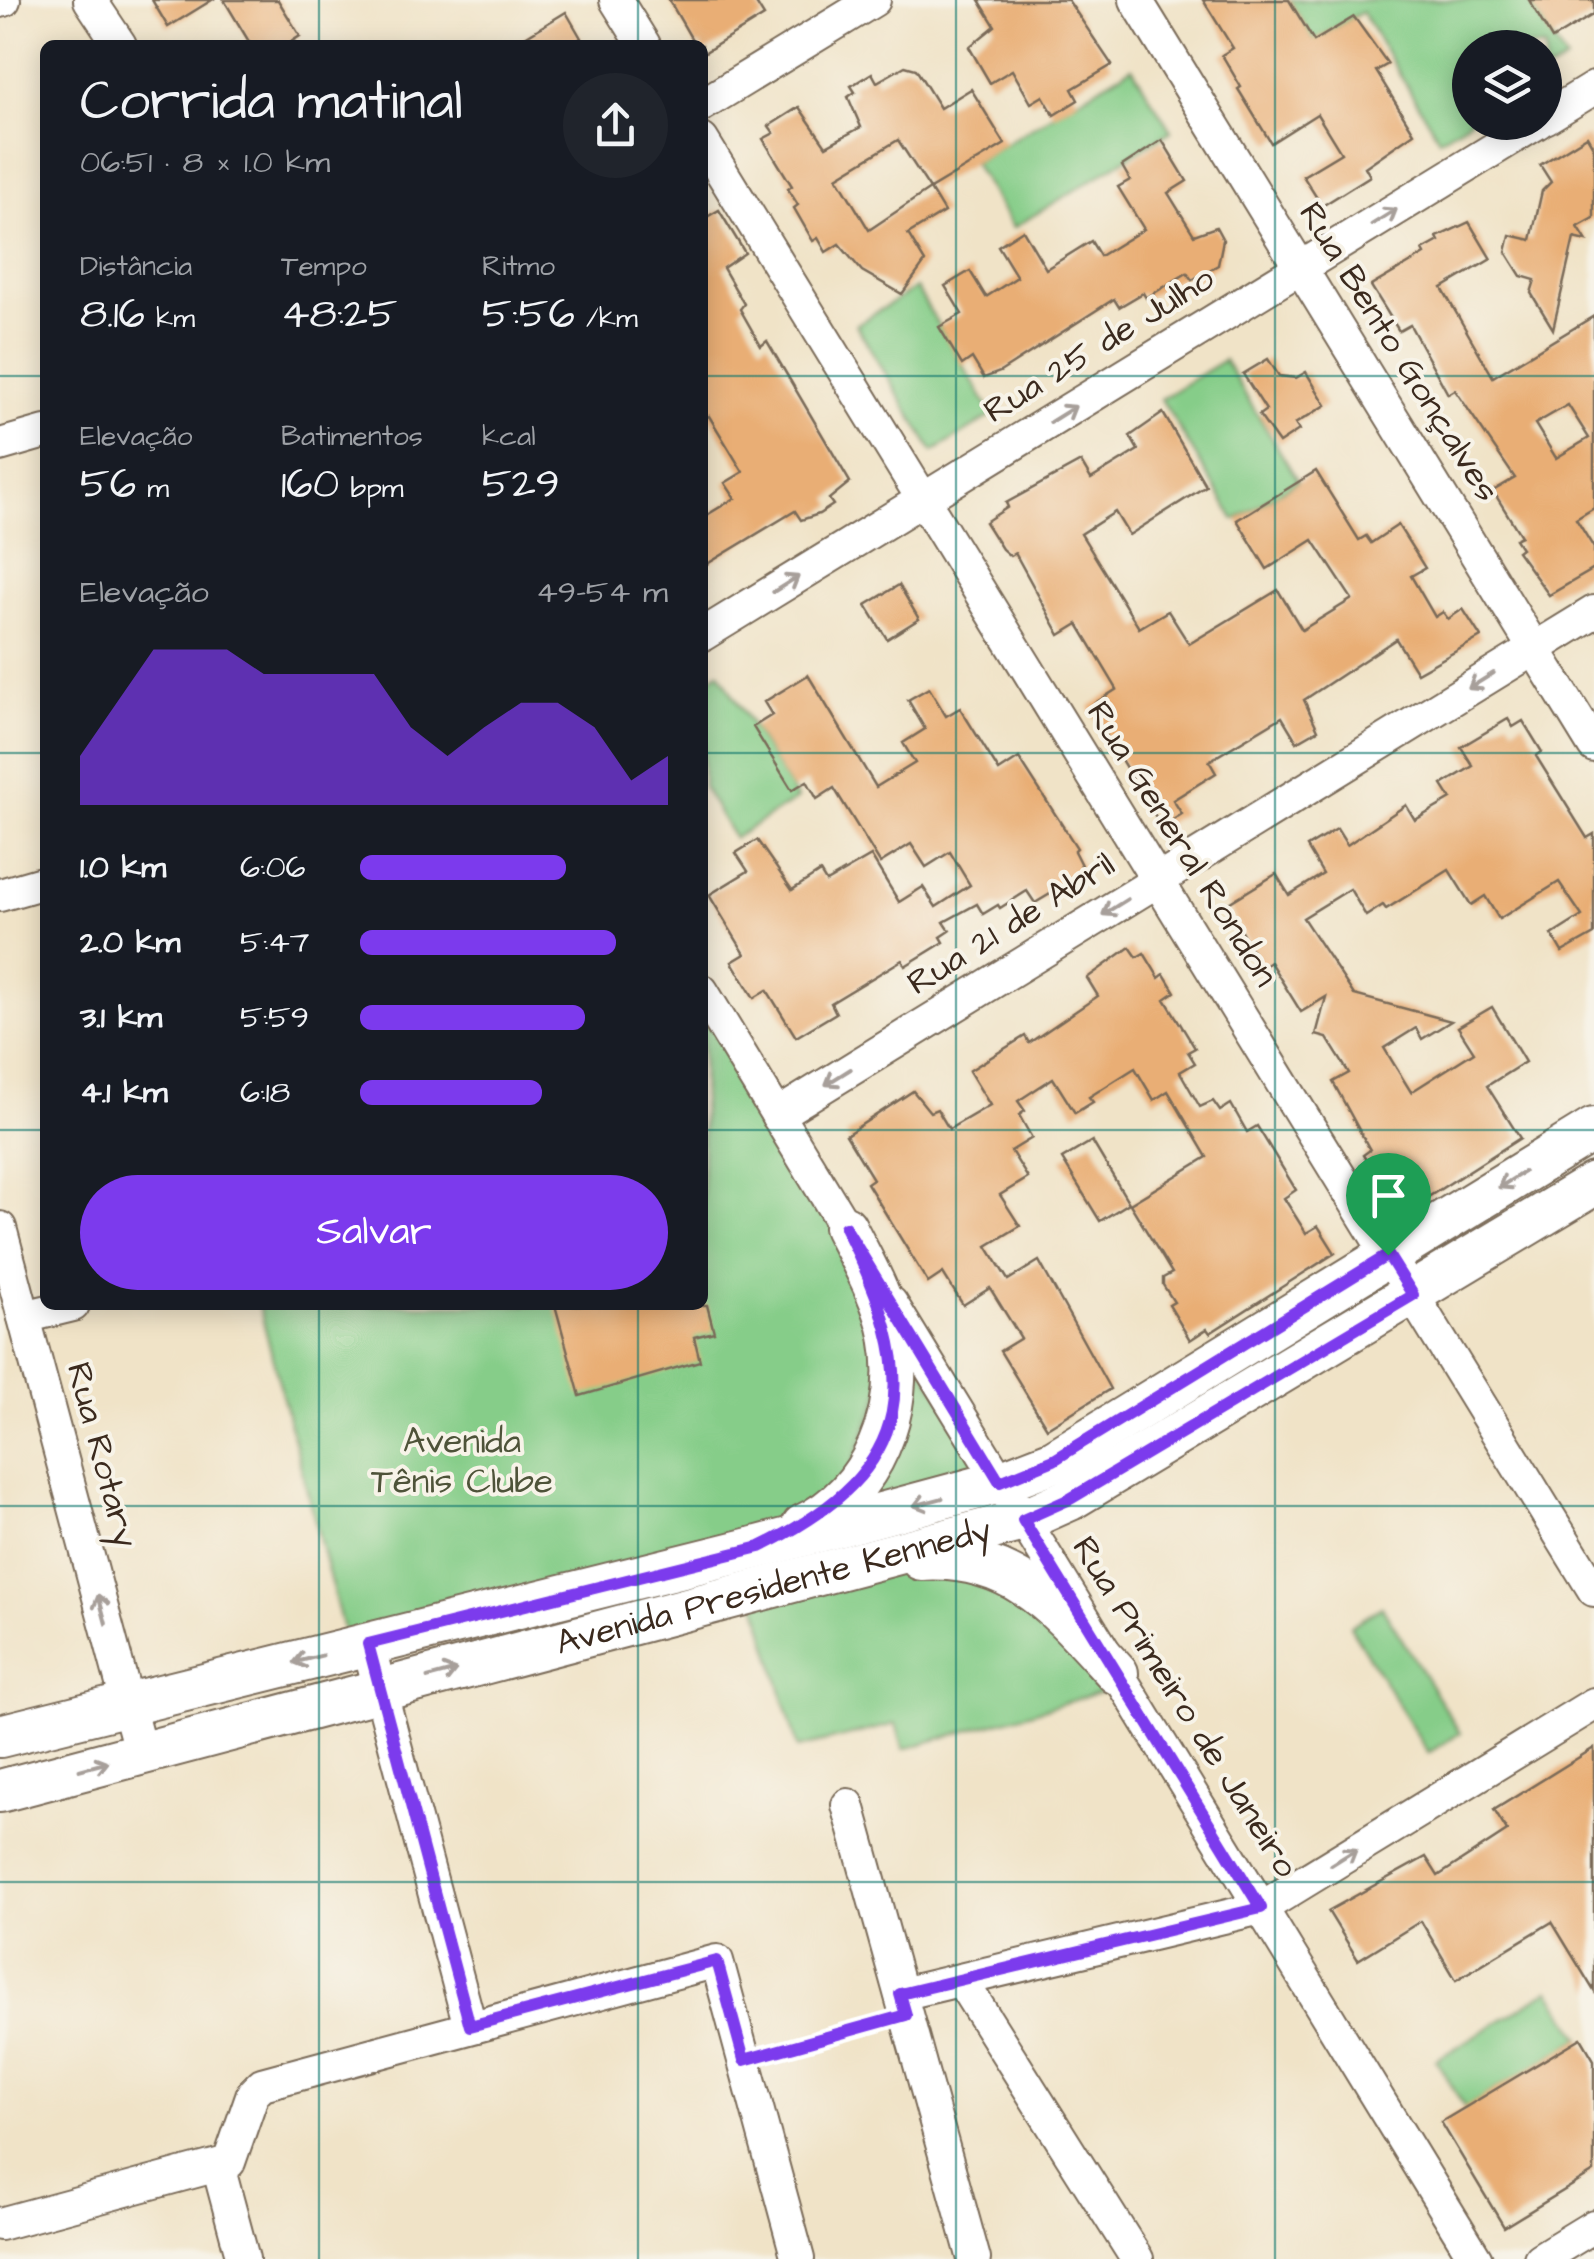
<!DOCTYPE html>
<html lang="pt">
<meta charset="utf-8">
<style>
body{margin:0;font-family:"Architects Daughter",sans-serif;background:#20242c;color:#f1f3f6;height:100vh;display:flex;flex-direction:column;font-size:38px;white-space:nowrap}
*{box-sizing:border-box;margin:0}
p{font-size:32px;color:#9ea1a6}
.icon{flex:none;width:55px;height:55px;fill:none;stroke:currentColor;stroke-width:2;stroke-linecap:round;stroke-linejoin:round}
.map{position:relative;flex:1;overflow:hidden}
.side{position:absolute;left:40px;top:40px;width:668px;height:1270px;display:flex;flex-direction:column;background:#171b24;border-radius:15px;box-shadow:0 5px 25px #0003}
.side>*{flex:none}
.buttons{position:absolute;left:1452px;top:30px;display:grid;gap:20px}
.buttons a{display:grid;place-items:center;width:110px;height:110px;border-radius:50%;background:#171b24;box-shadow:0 5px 25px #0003;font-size:50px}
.pin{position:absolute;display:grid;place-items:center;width:85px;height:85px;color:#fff;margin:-102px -42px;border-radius:50% 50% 50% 0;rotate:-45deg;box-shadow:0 0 10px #0007}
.pin .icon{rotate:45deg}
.round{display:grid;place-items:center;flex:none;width:105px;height:105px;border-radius:52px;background:#20242c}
.headline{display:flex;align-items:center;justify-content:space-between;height:170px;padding:0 40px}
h1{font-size:55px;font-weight:600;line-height:75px}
.figures{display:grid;grid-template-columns:repeat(3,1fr);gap:15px;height:170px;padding:10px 40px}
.figures div{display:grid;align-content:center}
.figures b{font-size:42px;font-weight:600}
.figures small{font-size:28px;font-weight:400}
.figures p{font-size:28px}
.chart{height:280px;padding:20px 40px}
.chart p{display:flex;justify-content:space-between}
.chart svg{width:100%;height:180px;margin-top:10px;fill:#7c3aed;opacity:.7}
.cta{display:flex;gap:20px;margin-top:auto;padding:20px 40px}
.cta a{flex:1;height:115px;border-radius:60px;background:#7c3aed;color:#fff;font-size:40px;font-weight:600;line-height:115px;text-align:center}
ul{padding:0 40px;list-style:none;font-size:32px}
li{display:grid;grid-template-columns:160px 120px 1fr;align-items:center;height:75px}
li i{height:25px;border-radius:12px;background:#7c3aed}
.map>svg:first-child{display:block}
.green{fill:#86cd89;stroke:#607c54;stroke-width:2.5}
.building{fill:#e9ae75;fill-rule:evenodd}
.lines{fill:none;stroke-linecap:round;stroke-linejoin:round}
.minor-casing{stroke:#7a6b59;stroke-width:36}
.major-casing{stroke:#7a6b59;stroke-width:46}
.path{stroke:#7a6b59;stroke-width:5;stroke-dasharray:8 8;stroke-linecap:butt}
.minor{stroke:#fff;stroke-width:32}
.major{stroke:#fff;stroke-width:42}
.oneway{stroke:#a79f9a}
.route-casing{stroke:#fff;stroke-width:20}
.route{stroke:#7c3aed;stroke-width:12}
.grid{fill:none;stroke:#0f766e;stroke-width:2.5;stroke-opacity:0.55}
.labels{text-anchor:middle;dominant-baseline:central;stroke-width:8;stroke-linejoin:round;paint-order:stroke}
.street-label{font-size:35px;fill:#3b2a1e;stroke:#f7f3e8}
.park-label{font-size:35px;fill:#4e5339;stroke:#f7f3e8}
</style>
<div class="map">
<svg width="1594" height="2259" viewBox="0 0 1594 2259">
<rect width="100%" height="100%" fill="#f7f3e8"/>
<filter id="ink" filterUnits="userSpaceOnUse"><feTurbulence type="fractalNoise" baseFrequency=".01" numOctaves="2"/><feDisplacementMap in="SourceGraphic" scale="20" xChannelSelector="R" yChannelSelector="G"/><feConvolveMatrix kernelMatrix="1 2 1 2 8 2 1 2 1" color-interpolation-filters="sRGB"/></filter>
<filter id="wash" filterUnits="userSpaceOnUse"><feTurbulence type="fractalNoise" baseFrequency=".0048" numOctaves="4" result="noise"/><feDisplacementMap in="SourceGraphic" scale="40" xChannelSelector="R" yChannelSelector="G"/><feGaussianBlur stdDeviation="2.25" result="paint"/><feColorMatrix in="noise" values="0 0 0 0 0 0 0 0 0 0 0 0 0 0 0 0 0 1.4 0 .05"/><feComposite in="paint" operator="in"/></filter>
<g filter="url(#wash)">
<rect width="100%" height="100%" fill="#f0e3c7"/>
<g class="green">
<polygon points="1289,0 1529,0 1566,61 1545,73 1545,48 1470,48 1470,120 1439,139 1362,12 1314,41"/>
<polygon points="1132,67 1171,131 1013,228 973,163"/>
<polygon points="916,288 993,415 933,452 856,325"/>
<polygon points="1224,360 1298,481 1235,520 1161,399"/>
<polygon points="719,672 797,799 734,838 703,787 703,683"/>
<polygon points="703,991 845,1227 891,1413 810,1523 348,1649 259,1305 702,1305"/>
<polygon points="902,1334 988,1475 831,1519"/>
<polygon points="926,1566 996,1579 1116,1688 904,1749 896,1724 798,1748 755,1599"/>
<polygon points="1382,1607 1460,1733 1428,1753 1350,1626"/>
<polygon points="1550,1990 1581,2038 1465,2108 1436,2060"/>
</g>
<g id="blocks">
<g class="building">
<polygon points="152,0 212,0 168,27"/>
<polygon points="224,0 278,0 300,36 286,45 251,45"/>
<polygon points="669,0 754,0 764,16 702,54 702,45 695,45"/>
<polygon points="979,0 1068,0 1112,65 1072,89 1078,100 1054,115 1043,96 1031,103 1012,70 990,83 969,47 995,26"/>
<polygon points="1203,0 1289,0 1314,41 1354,17 1388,64 1376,71 1414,133 1365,167 1370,176 1322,206 1303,176 1341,153 1317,114 1271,143 1238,89 1241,87 1222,55 1233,48"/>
<polygon points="1529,0 1594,0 1594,14 1552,39"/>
<polygon points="566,12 581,38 570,45 512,45"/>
<path d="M905,66L916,69L940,108L971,89L1005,144L930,189L944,212L908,234L925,262L902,294L862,271L839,244L826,252L818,238L813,241L794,208L798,205L788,189L792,186L763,139L774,133L769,126L799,107L826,146L861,127L848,97L855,92L851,86L872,73L877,82ZM898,140L930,189L869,230L837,177Z"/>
<polygon points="1587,136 1594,148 1594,218 1578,227 1587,241 1574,238 1553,329 1531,293 1535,280 1521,276 1506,252 1510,235 1531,240 1542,191 1551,182 1540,165"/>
<polygon points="1162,140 1187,181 1168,193 1194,235 1216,227 1223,240 1218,265 1192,280 1187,273 1146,298 1143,293 1119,307 1114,299 1000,372 984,378 972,358 962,365 939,327 962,314 945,286 970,271 986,297 1017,277 998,246 1023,230 1046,269 1091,241 1100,256 1144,229 1118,187 1130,180 1122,166"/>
<polygon points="719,210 745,253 723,268 744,304 740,309 761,346 767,341 850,482 829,499 833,505 819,514 801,520 795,511 702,567 702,518 735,498 725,483 743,472 709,416 702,420 702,220"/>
<path d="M1469,222L1491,259L1442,288L1493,377L1594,316V508L1576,519L1594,548V569L1549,595L1517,551L1521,548L1515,539L1521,536L1493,491L1515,478L1455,390L1448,394L1410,325L1399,331L1371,286L1425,254L1423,250L1439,241L1437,237ZM1568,405L1589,438L1556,458L1535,424Z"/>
<polygon points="1268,359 1279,376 1296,378 1306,372 1326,405 1295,424 1299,430 1279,443 1259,415 1266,410 1243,374"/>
<polygon points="1163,413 1206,486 1129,535 1115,512 1081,534 1139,628 1168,611 1189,644 1278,590 1302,630 1352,599 1313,540 1267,569 1237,520 1316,471 1359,540 1366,536 1371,543 1398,525 1425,568 1411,576 1435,617 1443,612 1448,619 1463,609 1481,637 1417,673 1396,639 1304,700 1318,730 1297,742 1282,717 1209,761 1216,773 1173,800 1182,814 1162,827 1089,707 1117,689 1078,624 1060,635 1015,553 1010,556 1002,549 985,522 1008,507 1006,503 1081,462 1091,479 1138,450 1130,436"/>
<polygon points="899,585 919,619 887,639 866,605"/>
<polygon points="808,675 876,787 915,763 903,743 925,729 908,700 929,688 946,716 960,708 999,771 1019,758 1077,848 1074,851 1085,873 1035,903 1027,891 1000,908 998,905 983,914 977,904 944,922 950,931 941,937 944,942 905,966 902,960 831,1003 836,1013 796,1037 767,990 754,998 732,962 745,954 709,895 748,871 736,853 757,840 792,890 820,872 826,882 871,856 899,902 923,887 936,907 970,885 950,852 926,867 911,844 880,863 834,788 817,799 807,781 792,790 753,727 772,715 764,702"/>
<polygon points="1508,719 1513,727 1523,721 1542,752 1536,756 1587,838 1594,834 1594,934 1562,952 1552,935 1582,916 1559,882 1499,919 1485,896 1471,905 1449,870 1386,909 1383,905 1366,916 1350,889 1303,918 1354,995 1451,1021 1422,1039 1416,1028 1384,1048 1411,1092 1474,1052 1458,1027 1492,1007 1525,1062 1487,1086 1520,1138 1400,1215 1363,1155 1370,1150 1333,1082 1349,1073 1327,1038 1316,1035 1326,997 1301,1012 1270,962 1261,968 1227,904 1276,874 1289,895 1323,874 1307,847 1337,829 1347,845 1406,805 1415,820 1451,799 1442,785 1473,766 1461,747"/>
<polygon points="1130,947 1137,957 1144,953 1159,978 1164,974 1175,992 1165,999 1195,1048 1188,1052 1195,1063 1180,1072 1200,1107 1213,1101 1220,1111 1231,1104 1247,1132 1257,1126 1296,1190 1284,1198 1306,1233 1318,1226 1335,1253 1210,1333 1207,1329 1190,1340 1169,1305 1174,1302 1163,1285 1163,1278 1172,1273 1130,1204 1207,1157 1168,1091 1154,1100 1135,1068 1089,1097 1093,1102 1075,1113 1053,1078 1018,1101 1025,1111 1019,1115 1032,1138 1011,1151 1028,1178 1000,1195 1020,1226 987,1246 1008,1280 1039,1261 1110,1389 1047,1428 1000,1351 1021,1338 990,1288 963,1305 943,1273 928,1283 867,1183 873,1179 846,1135 913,1091 930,1112 937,1109 949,1129 990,1105 969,1071 1025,1036 1029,1043 1098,996 1087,978"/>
<polygon points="1092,1141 1129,1203 1100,1221 1062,1159"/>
<polygon points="555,1305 707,1305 714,1332 694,1337 700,1361 580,1396"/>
<polygon points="1594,1748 1594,1991 1552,1922 1456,1980 1421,1921 1358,1960 1328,1911 1426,1857 1438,1876 1507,1831 1494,1810"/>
<polygon points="1581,2038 1594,2060 1594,2172 1504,2227 1441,2122"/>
</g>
</g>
</g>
<g filter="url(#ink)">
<use href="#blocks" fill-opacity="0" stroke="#7a6b59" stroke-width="2.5"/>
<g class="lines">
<g class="minor-casing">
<g id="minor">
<polyline points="90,0 120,45"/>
<polyline points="616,0 644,45"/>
<polyline points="1136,0 1594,746"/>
<polyline points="0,1 4,0"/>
<polyline points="702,105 874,0"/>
<polyline points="1545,118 1594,88"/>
<polyline points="702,140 1594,1590"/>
<polyline points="0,445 45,432"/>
<polyline points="702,635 1538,122"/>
<polyline points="0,895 45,882"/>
<polyline points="702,991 858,1248"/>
<polyline points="777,1115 1594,612"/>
<polyline points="0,1228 141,1754"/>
<polyline points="891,1303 1476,2259"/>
<polyline points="24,1317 73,1305"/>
<polyline points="368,1644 470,2026"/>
<polyline points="848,1805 974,2259"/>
<polyline points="961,1980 1137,2259"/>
<polyline points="901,1994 1261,1908 1594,1704"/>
<polyline points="218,2166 243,2259"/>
<polyline points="0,2224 229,2162 253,2093 262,2084 717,1961 798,2259"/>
<polyline points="1540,2259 1594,2226"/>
</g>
</g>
<g class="major-casing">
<g id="major">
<path d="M803,1526C874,1492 905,1410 891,1335C884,1298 862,1261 845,1227"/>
<path d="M921,1559C1015,1553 1059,1610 1117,1673"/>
<polyline points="0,1736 759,1547 1000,1482 1054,1461 1594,1129"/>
<path id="s1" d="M0,1791L1023,1520L1070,1499L1594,1184"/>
</g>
</g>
<polyline class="path" points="770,2053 880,2023"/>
<use href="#minor" class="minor"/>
<use href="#major" class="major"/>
</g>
<defs><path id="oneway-shaft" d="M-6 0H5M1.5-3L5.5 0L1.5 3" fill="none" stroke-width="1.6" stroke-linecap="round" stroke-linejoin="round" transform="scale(2.5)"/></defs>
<g class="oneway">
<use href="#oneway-shaft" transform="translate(1384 217) rotate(-32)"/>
<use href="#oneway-shaft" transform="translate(1063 414) rotate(-32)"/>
<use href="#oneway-shaft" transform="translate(786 584) rotate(-32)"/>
<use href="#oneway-shaft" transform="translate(1481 681) rotate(148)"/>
<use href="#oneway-shaft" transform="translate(1115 907) rotate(148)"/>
<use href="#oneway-shaft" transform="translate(838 1077) rotate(148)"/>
<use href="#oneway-shaft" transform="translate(1511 1180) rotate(148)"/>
<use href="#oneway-shaft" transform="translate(928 1502) rotate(165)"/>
<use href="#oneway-shaft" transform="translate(102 1609) rotate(-105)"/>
<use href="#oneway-shaft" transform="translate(308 1659) rotate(166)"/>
<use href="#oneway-shaft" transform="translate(442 1674) rotate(-15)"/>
<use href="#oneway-shaft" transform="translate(94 1766) rotate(-15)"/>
<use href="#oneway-shaft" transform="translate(1344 1857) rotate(-32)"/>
</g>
</g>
<g class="lines" filter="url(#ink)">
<g class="route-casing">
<path id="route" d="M845,1227L1000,1482L1054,1460L1388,1255L1413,1295L1070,1499L1023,1520L1261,1908L900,1994L906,2015L744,2060L717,1961L470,2026L368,1644L760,1547C922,1468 921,1376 845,1227Z"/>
</g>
<use href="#route" class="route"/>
</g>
<path class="grid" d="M319,0V45M638,0V45M956,0V2259M1275,0V2259M0,376H45M702,376H1594M0,753H45M702,753H1594M0,1130H45M702,1130H1594M319,1305V2259M638,1305V2259M0,1506H1594M0,1882H1594"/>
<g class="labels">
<g class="street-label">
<text transform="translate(1099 345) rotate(-32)">Rua 25 de Julho</text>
<text transform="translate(1399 352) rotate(58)">Rua Bento Gonçalves</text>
<text transform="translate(1182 844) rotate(58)">Rua General Rondon</text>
<text transform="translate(1011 924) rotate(-32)">Rua 21 de Abril</text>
<text transform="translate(102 1455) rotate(75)">Rua Rotary</text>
<text stroke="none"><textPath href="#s1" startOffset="800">Avenida Presidente Kennedy</textPath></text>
<text transform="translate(1185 1707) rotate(58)">Rua Primeiro de Janeiro</text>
</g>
<g class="park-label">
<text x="462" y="1441">Avenida<tspan x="462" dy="40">Tênis Clube</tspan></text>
</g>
</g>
</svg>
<div class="buttons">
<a><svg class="icon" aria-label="layers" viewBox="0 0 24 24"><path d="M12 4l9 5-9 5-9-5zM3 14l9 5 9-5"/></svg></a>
</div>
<div class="pin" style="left:1388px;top:1255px;background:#1e9e55"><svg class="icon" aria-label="arrive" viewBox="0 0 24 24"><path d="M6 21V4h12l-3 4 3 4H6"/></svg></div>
<section class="side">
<div class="headline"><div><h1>Corrida matinal</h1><p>06:51 · 8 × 1.0 km</p></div><a class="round"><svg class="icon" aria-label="share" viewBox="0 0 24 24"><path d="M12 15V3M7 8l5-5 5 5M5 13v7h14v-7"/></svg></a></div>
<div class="figures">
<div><p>Distância</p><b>8.16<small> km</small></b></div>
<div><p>Tempo</p><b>48:25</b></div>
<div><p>Ritmo</p><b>5:56<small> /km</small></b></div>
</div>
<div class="figures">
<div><p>Elevação</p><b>56<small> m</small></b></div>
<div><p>Batimentos</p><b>160<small> bpm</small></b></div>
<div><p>kcal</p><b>529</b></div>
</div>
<div class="chart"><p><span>Elevação</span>49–54 m</p>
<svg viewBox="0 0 160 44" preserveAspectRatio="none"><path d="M0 44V32L10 19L20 6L30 6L40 6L50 12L60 12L70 12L80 12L90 25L100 32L110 25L120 19L130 19L140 25L150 38L160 32V44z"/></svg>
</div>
<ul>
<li><b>1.0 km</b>6:06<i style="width:67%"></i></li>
<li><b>2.0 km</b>5:47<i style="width:83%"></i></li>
<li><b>3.1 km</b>5:59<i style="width:73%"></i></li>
<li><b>4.1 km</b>6:18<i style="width:59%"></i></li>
</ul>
<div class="cta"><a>Salvar</a></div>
</section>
</div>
